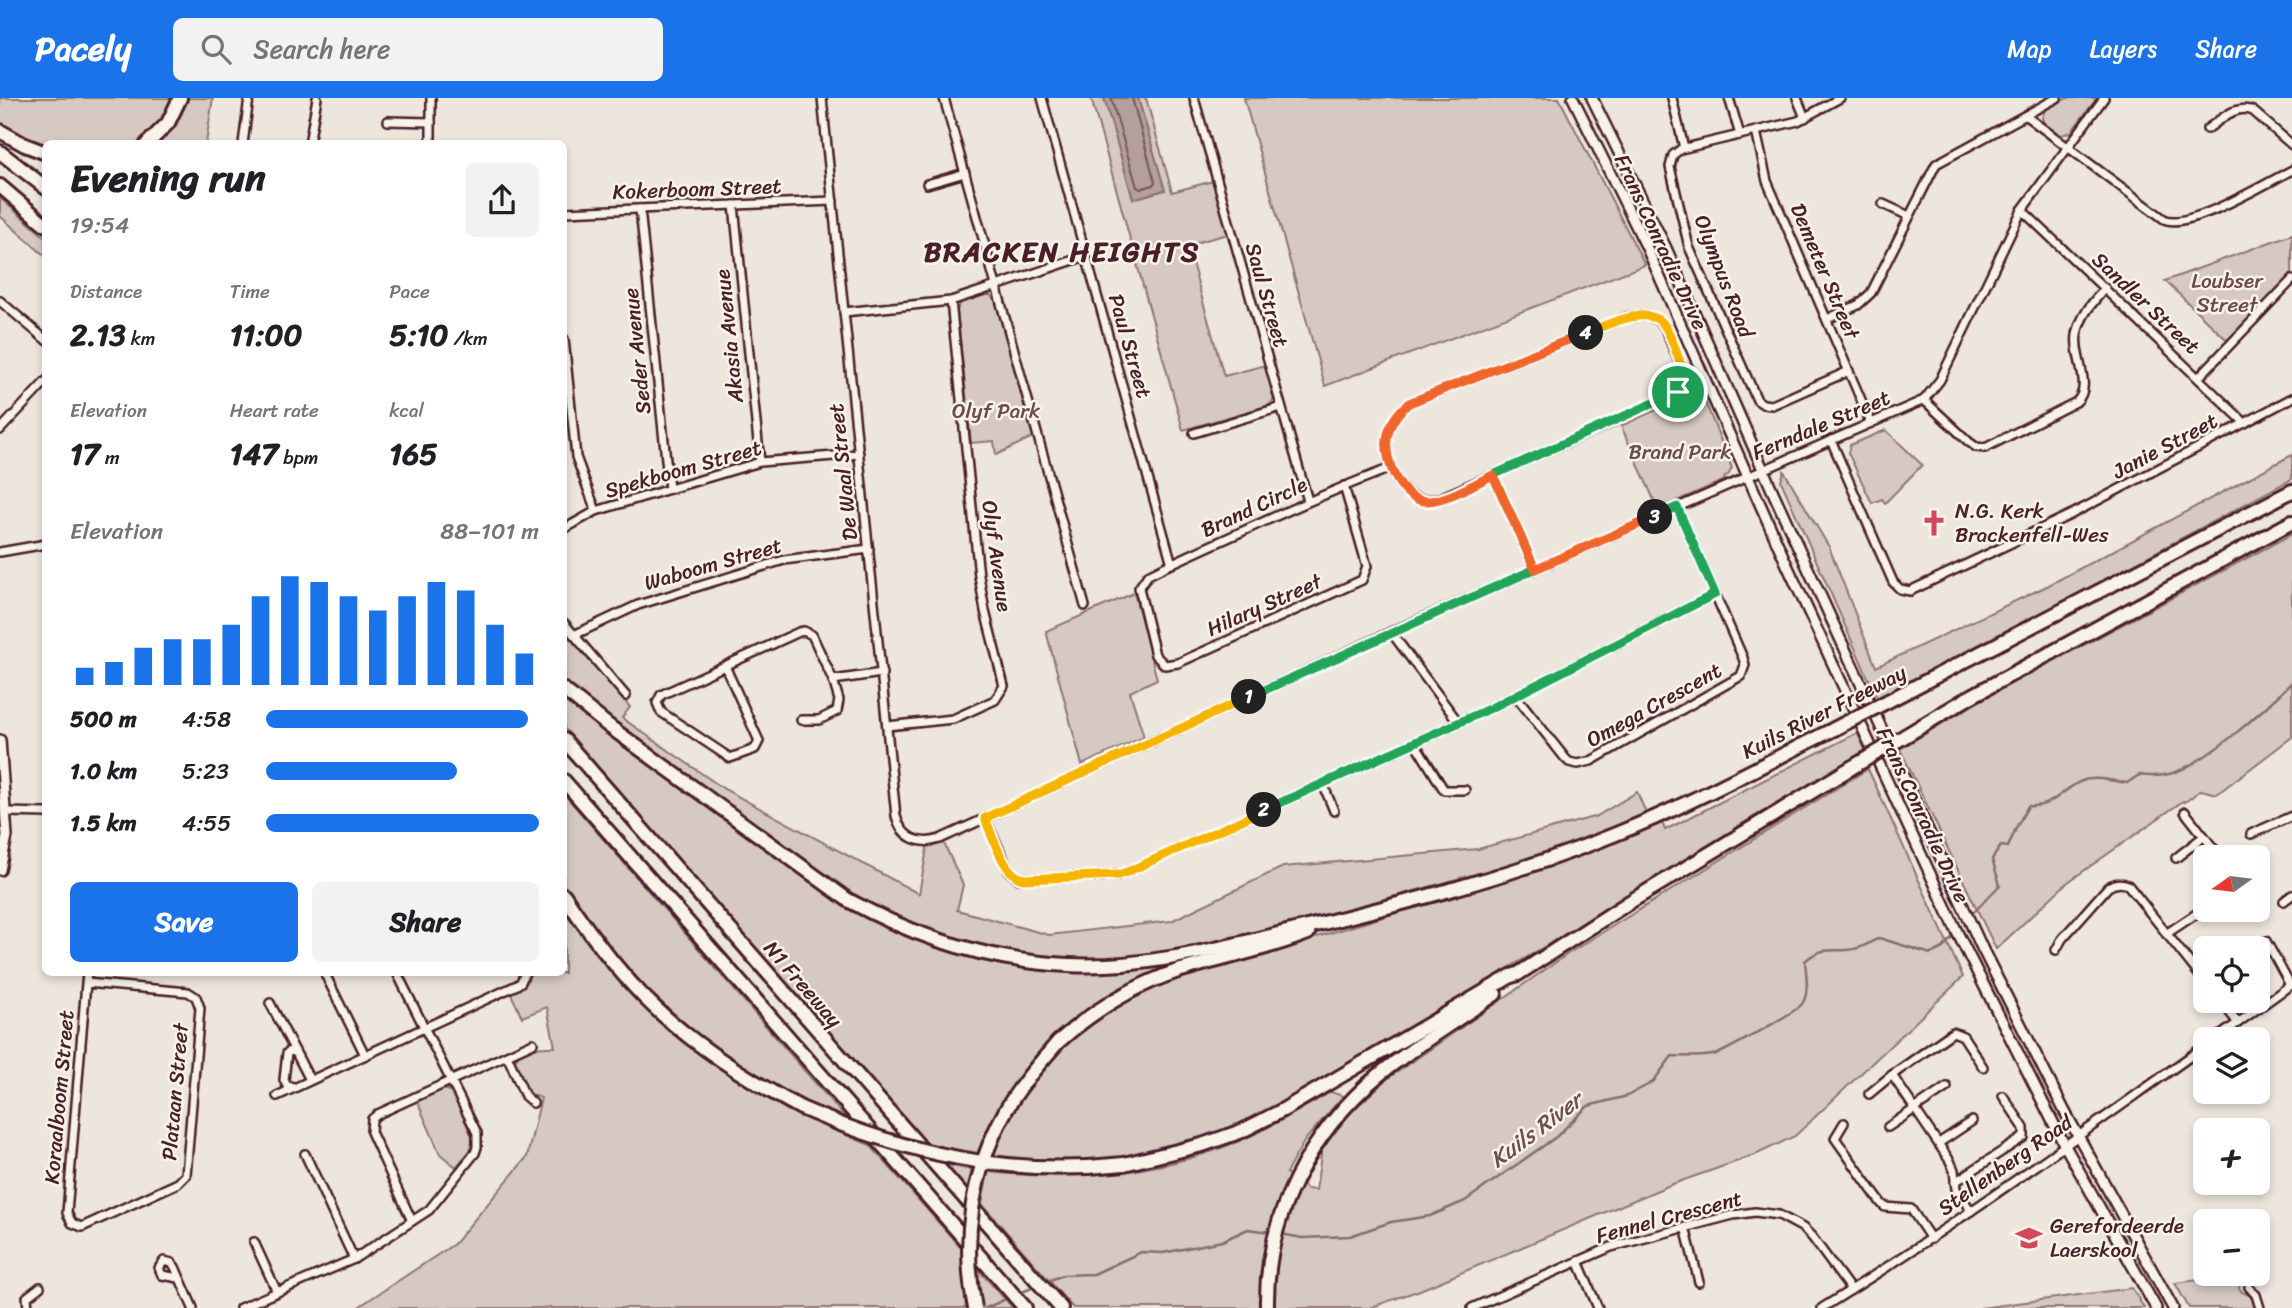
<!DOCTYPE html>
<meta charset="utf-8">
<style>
body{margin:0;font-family:Sriracha,sans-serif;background:#f2f2f2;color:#202124;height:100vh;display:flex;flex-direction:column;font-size:26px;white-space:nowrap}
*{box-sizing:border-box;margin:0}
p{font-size:23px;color:#757577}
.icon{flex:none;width:38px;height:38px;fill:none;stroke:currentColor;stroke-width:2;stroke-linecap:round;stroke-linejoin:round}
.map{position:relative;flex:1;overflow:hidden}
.sheet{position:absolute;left:42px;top:42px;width:525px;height:836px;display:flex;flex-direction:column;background:#fff;border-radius:10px;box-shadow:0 4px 10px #0003}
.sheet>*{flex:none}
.needle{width:46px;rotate:256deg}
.tools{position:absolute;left:2193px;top:747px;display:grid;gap:14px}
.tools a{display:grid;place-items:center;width:77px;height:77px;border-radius:10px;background:#fff;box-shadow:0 4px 10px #0003;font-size:35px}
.pin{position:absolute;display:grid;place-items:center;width:60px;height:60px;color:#fff;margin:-30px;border:4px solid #fff;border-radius:50%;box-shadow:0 2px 7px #0007}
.km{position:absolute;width:35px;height:35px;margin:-18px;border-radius:50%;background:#222;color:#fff;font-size:19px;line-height:35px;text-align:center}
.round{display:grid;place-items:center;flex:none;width:74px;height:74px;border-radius:10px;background:#f2f2f2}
.headline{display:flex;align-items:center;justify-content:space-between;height:119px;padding:0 28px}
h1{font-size:38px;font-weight:700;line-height:52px}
.figures{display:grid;grid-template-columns:repeat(3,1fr);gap:10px;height:119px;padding:7px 28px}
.figures div{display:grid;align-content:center}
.figures b{font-size:30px;font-weight:700}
.figures small{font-size:19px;font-weight:400}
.figures p{font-size:19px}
.chart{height:196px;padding:14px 28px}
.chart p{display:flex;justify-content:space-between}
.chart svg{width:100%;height:126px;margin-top:7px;stroke:#1a73e8;stroke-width:6}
.cta{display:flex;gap:14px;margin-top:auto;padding:14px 28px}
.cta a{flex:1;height:80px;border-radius:10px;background:#1a73e8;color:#fff;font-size:28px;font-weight:700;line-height:80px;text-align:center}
.cta a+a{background:#f2f2f2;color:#202124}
ul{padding:0 28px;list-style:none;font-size:23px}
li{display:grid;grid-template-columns:112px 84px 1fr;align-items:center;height:52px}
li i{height:18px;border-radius:9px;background:#1a73e8}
header{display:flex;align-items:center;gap:42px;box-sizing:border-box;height:98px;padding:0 35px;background:#1a73e8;color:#fff}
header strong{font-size:33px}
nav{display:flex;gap:38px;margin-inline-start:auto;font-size:24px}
.search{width:490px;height:63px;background:#f2f2f2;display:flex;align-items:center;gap:18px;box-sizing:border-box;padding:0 24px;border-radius:10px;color:#757577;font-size:26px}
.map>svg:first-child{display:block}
.green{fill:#d5c9c2;stroke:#907476;stroke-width:2}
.water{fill:#b39f9d;stroke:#896c6f;stroke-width:2}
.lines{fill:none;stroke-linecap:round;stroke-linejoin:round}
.shore{stroke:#745259;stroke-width:2}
.stream{stroke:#896c6f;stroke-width:2.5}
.minor-casing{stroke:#4a1f2b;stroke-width:12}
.tertiary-casing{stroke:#4a1f2b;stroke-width:14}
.motorway-casing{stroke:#4a1f2b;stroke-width:18}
.minor{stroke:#f7f3e8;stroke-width:7}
.tertiary{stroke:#f7f3e8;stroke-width:9}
.motorway{stroke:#f7f3e8;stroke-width:12}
.motorway-bridge-casing{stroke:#4a1f2b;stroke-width:18;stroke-linecap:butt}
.motorway-bridge{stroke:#f7f3e8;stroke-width:12}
.split-1-casing{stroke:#fff;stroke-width:14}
.split-2-casing{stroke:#fff;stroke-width:14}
.split-3-casing{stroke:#fff;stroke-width:14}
.split-4-casing{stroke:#fff;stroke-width:14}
.split-5-casing{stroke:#fff;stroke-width:14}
.split-1{stroke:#22a559;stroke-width:9}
.split-2{stroke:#f5b400;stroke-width:9}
.split-3{stroke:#22a559;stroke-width:9}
.split-4{stroke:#f0652b;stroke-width:9}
.split-5{stroke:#f5b400;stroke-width:9}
.labels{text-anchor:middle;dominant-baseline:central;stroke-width:5;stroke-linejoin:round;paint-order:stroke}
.street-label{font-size:21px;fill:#4a1f2b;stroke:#f7f3e8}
.park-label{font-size:21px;fill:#6d4a51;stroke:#f7f3e8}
.poi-label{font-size:21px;fill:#4a1f2b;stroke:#f7f3e8;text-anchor:start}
.water-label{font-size:23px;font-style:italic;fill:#6f4c53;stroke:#f7f3e8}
.district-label{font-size:28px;font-weight:bold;letter-spacing:2px;fill:#4a1f2b;stroke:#f7f3e8}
</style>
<header>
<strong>Pacely</strong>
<div class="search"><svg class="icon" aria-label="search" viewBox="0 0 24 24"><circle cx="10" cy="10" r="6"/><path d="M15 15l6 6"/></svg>Search here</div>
<nav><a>Map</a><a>Layers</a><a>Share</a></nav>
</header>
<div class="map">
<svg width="2292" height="1210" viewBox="0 0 2292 1210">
<rect width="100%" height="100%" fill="#ece6dd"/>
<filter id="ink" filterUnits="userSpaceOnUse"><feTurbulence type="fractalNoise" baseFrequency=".0143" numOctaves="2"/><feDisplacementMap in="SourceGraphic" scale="14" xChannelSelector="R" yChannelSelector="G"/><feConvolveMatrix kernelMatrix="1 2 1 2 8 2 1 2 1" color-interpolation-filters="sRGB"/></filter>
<g filter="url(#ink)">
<g class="green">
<polygon points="0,0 175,0 170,14 142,45 46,46 45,51 22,41 0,27"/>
<polygon points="184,0 213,0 206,45 154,46"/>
<polygon points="1091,0 1146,0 1172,94 1213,83 1228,136 1187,147 1224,278 1266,267 1274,300 1270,307 1183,332"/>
<polygon points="1244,0 1559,0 1645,167 1325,288"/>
<polygon points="2067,0 2097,0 2071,34 2062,37 2044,26 2042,19 2045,12"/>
<polygon points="0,100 45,139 45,158 0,118"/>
<polygon points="2292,136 2292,176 2228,243 2165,183"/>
<polygon points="983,197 990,197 996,203 1033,339 996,357 994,343 971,345 957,212 961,204"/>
<polygon points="1687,289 1699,289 1732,370 1729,376 1724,380 1725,382 1658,411 1621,328 1676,303"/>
<polygon points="1886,332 1922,367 1885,405 1882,401 1872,405 1848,355 1850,347"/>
<polygon points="2292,357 2292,381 1956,561 1877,600 1781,383 1784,373 1829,449 1876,569 2049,487"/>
<polygon points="2292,436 2292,639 2217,696 2201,692 2185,704 2183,703 2068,784 1996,851 1900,651 1986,599"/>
<polygon points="1134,495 1157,581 1130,594 1144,639 1082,667 1046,533"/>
<path d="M564,532L630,609L622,620L724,691L919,796L928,745L942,741L963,787L957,812L1049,837L1171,823L1283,769L1478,751L1597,718L1637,694L1646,715C1564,754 1475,776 1389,800C1286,829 1180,863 1072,862C999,861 923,837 859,803C844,794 830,783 815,773L564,585Z"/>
<path d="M564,593L839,801L1017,867L1189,860L1190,864C1082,899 1019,952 976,1058L930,1049L564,630Z"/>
<path d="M1857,635L1866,653L1735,730L1733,736L1254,1022C1200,1045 1141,1063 1082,1066C1052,1067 1020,1062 990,1060C1021,978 1083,916 1165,885L1505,782L1661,722L1665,732Z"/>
<path d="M1868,671L1963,879L1795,1038L1755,1057L1670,1087L1420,1192L1369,1210H1073L982,1106L988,1074C1082,1084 1176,1075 1261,1033C1285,1021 1308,1007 1331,994L1343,998L1305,1042L1286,1075L1307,1091L1316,1092L1322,1050L1351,1014L1387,981L1569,855Z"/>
<polygon points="564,696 850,1025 767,985 708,946 639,884 615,858 564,788"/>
<path d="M564,812L605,867L629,893L666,928L710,964L787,1012L870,1047L961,1150L966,1210H357L454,1146L527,1059L541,1000L528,995L515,965C518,947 542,949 555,949L547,909L522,919L510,894L525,885L529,875H564Z"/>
<polygon points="443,991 453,994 473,1041 470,1053 456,1069 440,1056 417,1003"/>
<polygon points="946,1067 972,1072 967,1092"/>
<polygon points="974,1167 1013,1210 979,1210"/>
<polygon points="2243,1176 2239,1190 2242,1194 2251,1198 2255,1210 2189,1210 2175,1185"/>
<polygon points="2132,1190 2144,1210 1980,1210"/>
</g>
<polygon class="water" points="1104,0 1138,0 1165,92 1133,101"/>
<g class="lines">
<polyline class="shore" points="1111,0 1137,89 1140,91 1153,87 1155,84 1132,0"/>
<g class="stream">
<path d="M1970,818L2000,787L1992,761L2001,748L2008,749L2017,728L2028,708C2055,710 2061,691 2082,683C2094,678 2114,683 2127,685L2139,677C2151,679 2164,678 2176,674C2213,659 2264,612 2292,584"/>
<path d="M1281,1136L1302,1140L1350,1138L1391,1124L1430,1118L1465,1103L1556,1039L1588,1008L1627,998L1653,984L1672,958C1686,958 1704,960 1717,956C1726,953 1799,912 1802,906C1810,894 1806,877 1805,863C1821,849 1828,853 1847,852C1859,852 1869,845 1879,840L1931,856L1943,850L1955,836"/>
<polyline points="1043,1185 1063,1177 1094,1176 1141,1154 1163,1155 1222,1143 1248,1131 1271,1134"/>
<polyline points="1017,1196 1037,1188"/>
<polyline points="986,1210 1008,1200"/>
</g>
<g class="minor-casing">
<g id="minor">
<path d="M822,0L896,718C901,739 919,748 940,741L1391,534L1924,302L1940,282L2022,112L2104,0"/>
<polyline points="944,0 1085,508"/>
<polyline points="1042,0 1172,466"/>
<polyline points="1194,0 1308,403"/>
<polyline points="1672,0 1684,50"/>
<polyline points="1729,0 1740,37"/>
<polyline points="1797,0 1805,20"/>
<polyline points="1840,0 1798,23 1681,51 1673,57 1670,69 1689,149 1757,302 1763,306 1772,307 1849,273"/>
<path d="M2026,18L2164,121C2187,133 2267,85 2292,72"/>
<polyline points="388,23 431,24"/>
<path d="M2207,31C2221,22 2235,6 2253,13L2292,47"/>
<polyline points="1756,33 1767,83 1871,325"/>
<polyline points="243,46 249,0"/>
<polyline points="309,46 317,0"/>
<polyline points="431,46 431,0"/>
<polyline points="927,86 965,75"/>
<polyline points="1883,106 1909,118"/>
<polyline points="734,107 760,364"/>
<polyline points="640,111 669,391"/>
<polyline points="2022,112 2245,325"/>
<polyline points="564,114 833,103"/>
<polyline points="0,203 46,242"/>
<polyline points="844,214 951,203 1086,158"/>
<path d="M1647,218L1656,221L1664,228L1685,278L1681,290L1675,297L1440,400C1433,402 1426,403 1419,401C1397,394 1385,362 1387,342C1389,327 1398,314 1409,305L1627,219Z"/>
<polyline points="1827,221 1858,207 1871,195 1936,66 2057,0"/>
<polyline points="564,241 576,359 596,413"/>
<polyline points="2199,279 2292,182"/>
<path d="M1924,302L1969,344L1976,349L1985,350L2076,304C2094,288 2073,259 2077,237C2080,218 2093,204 2105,190"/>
<polyline points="0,332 46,283"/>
<polyline points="1194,335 1281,309"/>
<polyline points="1831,342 1893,484 1900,491 1910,493 2072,416 2292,300"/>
<polyline points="1493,377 1535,471"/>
<path d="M1344,388L1367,468L1362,482L1178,565L1165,567L1155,557L1139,490L1148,477C1178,462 1210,448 1241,434C1291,411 1340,389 1391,370"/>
<polyline points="564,431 596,413 760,364 859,356"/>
<polyline points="0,454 46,446"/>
<polyline points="564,525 626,598"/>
<polyline points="1391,534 1459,625"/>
<polyline points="574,537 638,507 784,462 869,451"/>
<polyline points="725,568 759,643 755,651 730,660 661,614 657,605 661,597 799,534 804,533 812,537 833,582 882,575"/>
<polyline points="1516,598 1565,660 1569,664 1578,666 1591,663 1741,578 1745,567 1743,560 1677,409"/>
<polyline points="801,622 819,622 837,613 839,602 833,582"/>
<polyline points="887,628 953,621 995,602 1004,588 985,513 979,478 951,203"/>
<polyline points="1415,645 1444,692 1465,692"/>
<polyline points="1323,686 1334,713"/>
<polyline points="7,714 46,715"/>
<polyline points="2185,714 2221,760"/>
<polyline points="985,720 1009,773 1019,781 1118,777 1127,774 1491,610 1715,496"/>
<polyline points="2251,736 2292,718"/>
<polyline points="2176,760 2204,738"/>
<polyline points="2284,803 2292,797"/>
<polyline points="2166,836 2205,810"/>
<polyline points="2266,843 2290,887"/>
<path d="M2056,852L2062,841L2108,789C2114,785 2121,784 2128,787L2205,884"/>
<polyline points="326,878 365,957"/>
<polyline points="86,885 188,894 196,899 200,910 186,1077 178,1085 82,1129 72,1125 67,1115 86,885 87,875"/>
<polyline points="2221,903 2238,925"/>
<polyline points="270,905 310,982"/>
<polyline points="2214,942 2292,886"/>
<polyline points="507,957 525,998 533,1005"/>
<polyline points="1892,977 1950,1063 1954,1072 1956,1091 1971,1113"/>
<polyline points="294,989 287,988 284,982 287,955 290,953 295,954"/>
<polyline points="1869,996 1892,977 1953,934 1963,938 1983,969"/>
<polyline points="277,998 517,887 521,884 525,875"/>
<polyline points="1844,1025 1835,1040 1881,1105 1885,1109 1911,1111 1931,1141"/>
<polyline points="1888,1029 1947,989"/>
<polyline points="1939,1045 1972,1023"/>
<polyline points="305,1056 354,1161"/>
<polyline points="1955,1084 2024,1039 2024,1030 2003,998"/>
<polyline points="412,1123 371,1034 372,1021 378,1016 533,945"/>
<polyline points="1685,1129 1699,1184"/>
<polyline points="254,1144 277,1194"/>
<polyline points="1578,1163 1598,1210"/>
<polyline points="179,1180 162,1177 159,1170 164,1163 172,1165 175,1169 193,1210"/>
<polyline points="2249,1189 2256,1197 2260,1210"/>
<polyline points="28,1210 27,1199 40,1189"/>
<polyline points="240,1210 354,1161 429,1112 475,1055 477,1049 477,1035 397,875"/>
<polyline points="1472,1210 1611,1149 1733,1117 1755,1114 1779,1117 1803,1130 1812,1139 1851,1192"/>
<path d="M1822,1210C1954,1129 2079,1037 2205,948"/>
</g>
</g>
<g class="tertiary-casing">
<g id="tertiary">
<polyline points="1573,0 1646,148 1787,467 1958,836 2064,1046 2156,1210"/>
<polyline points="1592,0 1666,150 1773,394 1983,852 2065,1014 2173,1210"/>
<polyline points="0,642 7,738 0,772"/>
</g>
</g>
<g class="motorway-casing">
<g id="motorway">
<polyline points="0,33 25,47 46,55"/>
<polyline points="147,46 168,25 180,0"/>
<polyline points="0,54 46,90"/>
<polyline points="0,88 46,127"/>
<path d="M564,592L610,629L848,802C917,840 989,863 1068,867C1142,871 1216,851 1287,834C1398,807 1510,779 1616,736C1691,706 1762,667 1834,631"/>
<polyline points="1888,603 2292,393"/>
<polyline points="1905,638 1968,600 2292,424"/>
<polyline points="564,642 1061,1210"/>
<polyline points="564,683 1025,1210"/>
<path d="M564,797C587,832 613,867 643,898C688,944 745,980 801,1010"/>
<path d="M1058,944C1094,912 1133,888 1178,873C1221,860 1266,852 1308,835"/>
<polyline points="1124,1066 1202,1047 1242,1033 1283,1012 1511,878 1518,876 1628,805 1851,670"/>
<path d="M1267,1210C1265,1118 1310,1034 1380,976C1416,947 1457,922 1495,896"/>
</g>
</g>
<use href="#minor" class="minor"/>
<use href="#tertiary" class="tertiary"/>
<use href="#motorway" class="motorway"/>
<g class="motorway-bridge-casing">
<g id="motorway-bridge">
<polyline points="1834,631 1888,603"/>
<polyline points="1851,670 1905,638"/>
<path d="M801,1010C907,1056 1009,1079 1124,1066"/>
<path d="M975,1210C961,1142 972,1073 1006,1012C1020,987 1040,965 1058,944"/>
</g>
</g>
<use href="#motorway-bridge" class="motorway-bridge"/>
</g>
</g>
<g class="lines" filter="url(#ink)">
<g class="split-1-casing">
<polyline id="split-1" points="1249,599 1535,471 1493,377 1678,294"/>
</g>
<g class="split-2-casing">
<path id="split-2" d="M1249,599L985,720C992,737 1005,781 1025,781L1118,777L1127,774L1264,712"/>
</g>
<g class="split-3-casing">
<polyline id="split-3" points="1264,712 1491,610 1715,496 1677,409 1655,419"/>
</g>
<g class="split-4-casing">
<path id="split-4" d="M1586,235L1409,305C1398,314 1389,327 1387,341C1384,363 1401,404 1428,403C1449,402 1474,386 1493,377L1535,471L1655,419"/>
</g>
<g class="split-5-casing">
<path id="split-5" d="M1586,235C1605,228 1648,205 1664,227C1674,241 1678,262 1685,278L1678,294"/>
</g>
<use href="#split-1" class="split-1"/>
<use href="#split-2" class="split-2"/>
<use href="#split-3" class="split-3"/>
<use href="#split-4" class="split-4"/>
<use href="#split-5" class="split-5"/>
</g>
<defs>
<g id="church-bare" transform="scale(2.1)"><path d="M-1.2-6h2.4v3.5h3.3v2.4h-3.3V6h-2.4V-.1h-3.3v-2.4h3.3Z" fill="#d1495b" stroke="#f7f3e8" stroke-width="2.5" paint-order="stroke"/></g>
<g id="school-bare" transform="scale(2.1)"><path d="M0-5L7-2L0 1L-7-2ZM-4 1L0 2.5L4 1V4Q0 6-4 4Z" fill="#d1495b" stroke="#f7f3e8" stroke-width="2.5" paint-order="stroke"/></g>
</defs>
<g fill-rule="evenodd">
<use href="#church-bare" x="1934" y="425"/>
<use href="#school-bare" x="2029" y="1140"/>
</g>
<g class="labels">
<g class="street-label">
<text transform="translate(697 91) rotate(-2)">Kokerboom Street</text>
<text transform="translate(1661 144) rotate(65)">Frans Conradie Drive</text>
<text transform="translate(1825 173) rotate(67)">Demeter Street</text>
<text transform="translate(1724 178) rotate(69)">Olympus Road</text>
<text transform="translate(1267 197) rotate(74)">Saul Street</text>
<text transform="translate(2146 205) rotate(43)">Sandler Street</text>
<text transform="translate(729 238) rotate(-96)">Akasia Avenue</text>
<text transform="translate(1130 248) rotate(74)">Paul Street</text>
<text transform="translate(637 253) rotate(-96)">Seder Avenue</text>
<text transform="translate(1821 327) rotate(-23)">Ferndale Street</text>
<text transform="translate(2165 348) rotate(-28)">Janie Street</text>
<text transform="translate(683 371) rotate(-16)">Spekboom Street</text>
<text transform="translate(843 374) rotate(-96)">De Waal Street</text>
<text transform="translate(1254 409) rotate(-25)">Brand Circle</text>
<text transform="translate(997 458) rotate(82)">Olyf Avenue</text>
<text transform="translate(713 466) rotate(-16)">Waboom Street</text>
<text transform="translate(1264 507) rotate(-24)">Hilary Street</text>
<text transform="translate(1654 607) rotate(-29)">Omega Crescent</text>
<text transform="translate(1824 614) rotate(-27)">Kuils River Freeway</text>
<text transform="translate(1923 717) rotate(65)">Frans Conradie Drive</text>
<text transform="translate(803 886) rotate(49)">N1 Freeway</text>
<text transform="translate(175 994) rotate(-85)">Plataan Street</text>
<text transform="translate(59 999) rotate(-85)">Koraalboom Street</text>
<text transform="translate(2005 1067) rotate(-35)">Stellenberg Road</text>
<text transform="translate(1669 1119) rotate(-15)">Fennel Crescent</text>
</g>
<g class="park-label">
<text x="2227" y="183">Loubser<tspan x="2227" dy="24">Street</tspan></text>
<text x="996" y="313">Olyf Park</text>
<text x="1680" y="354">Brand Park</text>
</g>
<g class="poi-label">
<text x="1955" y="413">N.G. Kerk<tspan x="1955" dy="24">Brackenfell-Wes</tspan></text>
<text x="2050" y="1128">Gerefordeerde<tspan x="2050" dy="24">Laerskool</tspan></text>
</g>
<g class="water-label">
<text transform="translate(1536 1032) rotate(-37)">Kuils River</text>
</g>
<g class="district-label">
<text x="1062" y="153">BRACKEN HEIGHTS</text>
</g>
</g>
</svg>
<div class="tools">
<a><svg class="needle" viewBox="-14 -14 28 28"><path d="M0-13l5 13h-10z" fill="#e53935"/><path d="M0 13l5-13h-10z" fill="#757577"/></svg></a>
<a><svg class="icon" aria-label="locate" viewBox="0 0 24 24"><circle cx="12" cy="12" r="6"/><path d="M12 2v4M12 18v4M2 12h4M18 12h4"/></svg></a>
<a><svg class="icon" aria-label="layers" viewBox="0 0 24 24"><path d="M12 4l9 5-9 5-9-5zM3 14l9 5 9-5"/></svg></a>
<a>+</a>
<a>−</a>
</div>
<div class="pin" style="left:1678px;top:294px;background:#1e9e55"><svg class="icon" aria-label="arrive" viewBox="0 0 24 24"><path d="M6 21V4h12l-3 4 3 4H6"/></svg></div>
<b class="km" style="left:1249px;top:599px">1</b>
<b class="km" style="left:1264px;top:712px">2</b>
<b class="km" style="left:1655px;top:419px">3</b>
<b class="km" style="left:1586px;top:235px">4</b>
<section class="sheet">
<div class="headline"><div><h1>Evening run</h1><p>19:54</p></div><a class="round"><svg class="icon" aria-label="share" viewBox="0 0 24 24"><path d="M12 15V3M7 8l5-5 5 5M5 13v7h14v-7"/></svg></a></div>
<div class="figures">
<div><p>Distance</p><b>2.13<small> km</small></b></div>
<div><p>Time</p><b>11:00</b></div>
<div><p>Pace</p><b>5:10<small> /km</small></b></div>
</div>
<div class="figures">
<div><p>Elevation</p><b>17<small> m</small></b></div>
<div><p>Heart rate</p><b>147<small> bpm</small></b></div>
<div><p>kcal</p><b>165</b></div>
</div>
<div class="chart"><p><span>Elevation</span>88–101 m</p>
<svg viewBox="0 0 160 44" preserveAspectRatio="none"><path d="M5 44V38M15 44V36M25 44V31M35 44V28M45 44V28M55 44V23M65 44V13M75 44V6M85 44V8M95 44V13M105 44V18M115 44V13M125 44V8M135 44V11M145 44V23M155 44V33"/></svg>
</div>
<ul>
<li><b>500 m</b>4:58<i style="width:96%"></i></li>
<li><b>1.0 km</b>5:23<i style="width:70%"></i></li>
<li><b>1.5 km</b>4:55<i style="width:100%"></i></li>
</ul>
<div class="cta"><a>Save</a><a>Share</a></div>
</section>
</div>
